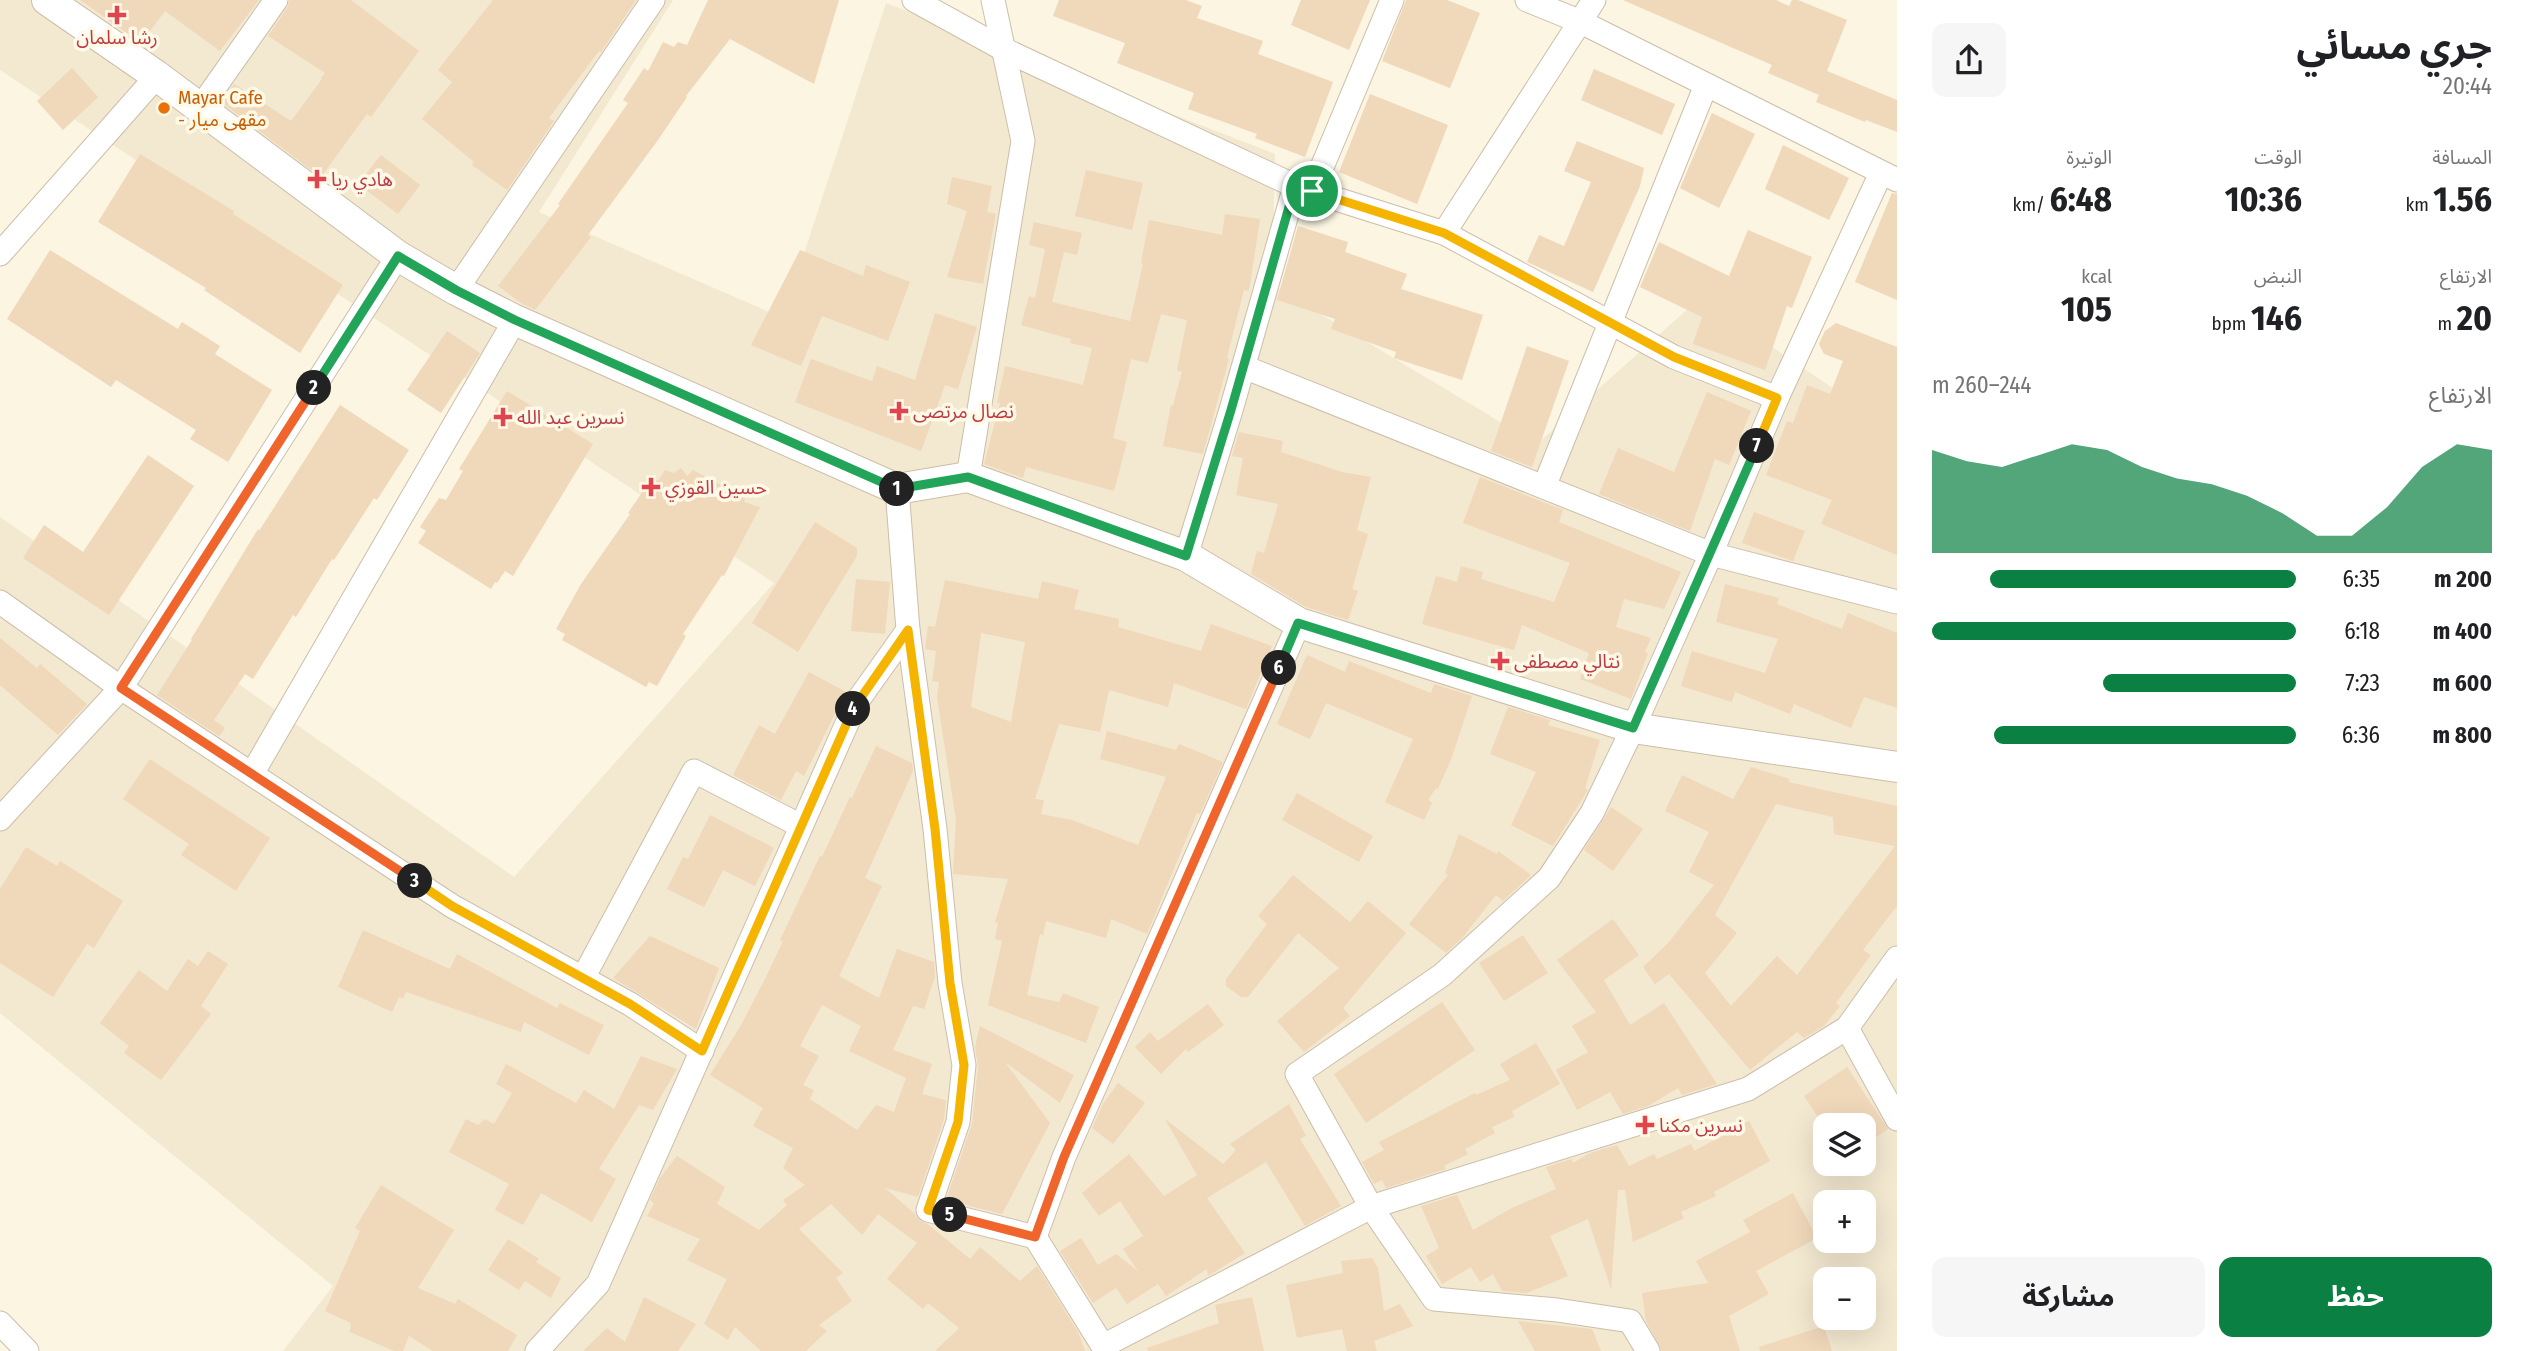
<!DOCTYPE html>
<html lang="ar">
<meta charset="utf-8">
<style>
body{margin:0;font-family:"Fira Sans Condensed","Noto Sans Arabic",sans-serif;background:#f6f6f6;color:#202124;direction:rtl;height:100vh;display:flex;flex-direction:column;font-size:26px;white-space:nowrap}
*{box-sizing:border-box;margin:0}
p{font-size:23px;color:#757577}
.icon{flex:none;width:38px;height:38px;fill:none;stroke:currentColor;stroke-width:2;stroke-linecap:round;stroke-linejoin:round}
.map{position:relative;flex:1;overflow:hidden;direction:ltr}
.drawer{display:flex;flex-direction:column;background:#fff;width:630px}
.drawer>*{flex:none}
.tools{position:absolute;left:1813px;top:1113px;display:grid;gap:14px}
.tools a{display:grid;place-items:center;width:63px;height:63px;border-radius:14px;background:#fff;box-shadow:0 7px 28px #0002;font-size:35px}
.pin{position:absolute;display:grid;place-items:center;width:60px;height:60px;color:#fff;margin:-30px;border:4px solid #fff;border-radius:50%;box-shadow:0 2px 7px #0007}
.km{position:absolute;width:35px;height:35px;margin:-18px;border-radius:50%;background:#222;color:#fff;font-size:19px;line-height:35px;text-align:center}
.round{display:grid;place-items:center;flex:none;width:74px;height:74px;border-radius:14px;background:#f6f6f6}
.headline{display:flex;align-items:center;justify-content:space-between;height:119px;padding:0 35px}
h1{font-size:38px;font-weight:700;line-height:52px}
.figures{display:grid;grid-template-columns:repeat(3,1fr);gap:10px;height:119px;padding:7px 35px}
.figures div{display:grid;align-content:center}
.figures b{font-size:35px;font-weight:700}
.figures small{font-size:19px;font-weight:400}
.figures p{font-size:19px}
.chart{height:196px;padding:14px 35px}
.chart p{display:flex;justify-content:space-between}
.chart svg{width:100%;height:126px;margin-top:7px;fill:#0b8043;opacity:.7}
.primary-button{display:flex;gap:14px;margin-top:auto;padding:14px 35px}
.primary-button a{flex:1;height:80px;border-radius:14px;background:#0b8043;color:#fff;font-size:28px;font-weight:700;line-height:80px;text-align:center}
.primary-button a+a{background:#f6f6f6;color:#202124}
ul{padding:0 35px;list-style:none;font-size:23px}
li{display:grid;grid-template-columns:112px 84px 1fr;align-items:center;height:52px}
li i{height:18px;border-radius:9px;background:#0b8043}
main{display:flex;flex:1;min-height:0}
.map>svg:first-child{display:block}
.residential{fill:#f3e8d0;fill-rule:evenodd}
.building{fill:#f0d8ba;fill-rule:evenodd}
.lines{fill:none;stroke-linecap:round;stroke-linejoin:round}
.minor-casing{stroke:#ccbea9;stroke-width:25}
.tertiary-casing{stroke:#ccbea9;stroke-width:32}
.minor{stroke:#fff;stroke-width:23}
.tertiary{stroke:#fff;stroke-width:30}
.split-1-casing{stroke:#fff;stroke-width:14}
.split-2-casing{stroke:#fff;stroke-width:14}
.split-3-casing{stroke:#fff;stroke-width:14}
.split-4-casing{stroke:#fff;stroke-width:14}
.split-5-casing{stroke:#fff;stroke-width:14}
.split-6-casing{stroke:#fff;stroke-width:14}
.split-7-casing{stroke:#fff;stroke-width:14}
.split-8-casing{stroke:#fff;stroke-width:14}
.split-1{stroke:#22a559;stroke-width:9}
.split-2{stroke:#22a559;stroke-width:9}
.split-3{stroke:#f0652b;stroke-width:9}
.split-4{stroke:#f5b400;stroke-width:9}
.split-5{stroke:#f5b400;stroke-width:9}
.split-6{stroke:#f0652b;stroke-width:9}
.split-7{stroke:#22a559;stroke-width:9}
.split-8{stroke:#f5b400;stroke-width:9}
.health-dot{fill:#e0444e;stroke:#fff9e7;stroke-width:2.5}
.food-dot{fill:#e8710a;stroke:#fff9e7;stroke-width:2.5}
.labels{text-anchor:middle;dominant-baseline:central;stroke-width:7;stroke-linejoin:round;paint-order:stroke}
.health-label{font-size:19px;fill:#be3a42;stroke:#fff9e7;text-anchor:start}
.food-label{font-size:19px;fill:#c56008;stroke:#fff9e7;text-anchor:start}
</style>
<main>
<section class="drawer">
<div class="headline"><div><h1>جري مسائي</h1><p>20:44</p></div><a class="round"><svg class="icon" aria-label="share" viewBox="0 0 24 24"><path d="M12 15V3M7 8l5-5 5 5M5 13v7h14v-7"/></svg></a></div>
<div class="figures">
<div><p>المسافة</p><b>1.56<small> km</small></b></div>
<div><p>الوقت</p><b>10:36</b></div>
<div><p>الوتيرة</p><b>6:48<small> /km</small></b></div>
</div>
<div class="figures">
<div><p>الارتفاع</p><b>20<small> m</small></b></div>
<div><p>النبض</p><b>146<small> bpm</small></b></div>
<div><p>kcal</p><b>105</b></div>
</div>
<div class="chart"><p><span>الارتفاع</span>244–260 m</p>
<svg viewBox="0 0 160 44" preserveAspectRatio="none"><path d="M0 44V8L10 12L20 14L30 10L40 6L50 8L60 14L70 18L80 20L90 24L100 30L110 38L120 38L130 28L140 14L150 6L160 8V44z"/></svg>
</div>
<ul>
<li><b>200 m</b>6:35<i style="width:84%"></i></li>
<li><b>400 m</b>6:18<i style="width:100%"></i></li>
<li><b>600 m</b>7:23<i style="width:53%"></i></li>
<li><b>800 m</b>6:36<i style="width:83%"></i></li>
</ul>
<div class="primary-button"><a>حفظ</a><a>مشاركة</a></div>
</section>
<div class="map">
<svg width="1897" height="1351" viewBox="0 0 1897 1351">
<rect width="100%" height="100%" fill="#fbf5e1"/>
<path class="residential" d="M0,0H673L539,212L783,318L886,3L1275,154L1272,285L1537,444L1700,298L1897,432V1351H283L333,1286L0,1013V517L514,877L774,583L0,70ZM1825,1125H1864V1164H1825ZM1825,1202H1864V1241H1825ZM1825,1279H1864V1318H1825Z"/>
<g class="building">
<polygon points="80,0 259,0 220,51 165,11 141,43"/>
<polygon points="290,0 351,0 419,51 371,117 367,114 321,177 221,102 234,84 291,121 322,79 321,78 325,73 268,36 287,8"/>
<polygon points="493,0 636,0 601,52 599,51 549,118 554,121 507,190 472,165 474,162 422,119 452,82 438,70"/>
<polygon points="708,0 839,0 814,84 730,39 686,96 687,97 658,140 588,235 591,237 535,310 521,303 498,286 560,205 558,204 628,103 623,100 644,68 648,71 663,42 674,47 678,42 687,45"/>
<polygon points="1059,0 1186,0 1202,6 1197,18 1263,41 1258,54 1333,82 1305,157 1255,138 1257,134 1188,109 1194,93 1117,63 1125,43 1053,16"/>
<polygon points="1301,0 1370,0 1349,50 1291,25"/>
<polygon points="1406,0 1447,0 1480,13 1450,88 1382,61"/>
<polygon points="1623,0 1776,0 1789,6 1792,0 1798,0 1847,20 1827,71 1897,100 1897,132 1866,120 1865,122 1816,102 1819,95 1768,73 1772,65"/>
<polygon points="72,68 98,97 63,130 37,101"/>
<polygon points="1594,69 1675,104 1662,135 1581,100"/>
<polygon points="1370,94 1448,125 1417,204 1339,172"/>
<polygon points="1712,113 1755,134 1719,208 1680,188"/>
<polygon points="1577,141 1644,168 1640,186 1593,292 1527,262 1539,235 1564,246 1591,182 1564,171"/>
<polygon points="1783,145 1849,178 1829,220 1765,189"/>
<polygon points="140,154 234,211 233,214 343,285 300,353 204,290 206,288 98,222"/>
<polygon points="381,155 420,185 398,214 358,184"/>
<polygon points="1086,170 1143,183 1132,230 1075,216"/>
<polygon points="952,177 992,186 987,212 996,214 983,284 947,277 967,211 947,204"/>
<polygon points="1892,193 1897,194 1897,300 1855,282"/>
<polygon points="1225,214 1260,219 1249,291 1244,290 1227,358 1229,359 1203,454 1163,446 1171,405 1173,405 1182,372 1177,370 1187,320 1161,314 1148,363 1131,359 1113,438 1127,442 1114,491 1026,467 1023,478 984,464 1000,403 997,403 1005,366 1083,385 1092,348 1070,343 1071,339 1021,325 1029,296 1035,298 1045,249 1029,245 1034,222 1082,233 1077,255 1064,252 1052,302 1130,321 1143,264 1141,263 1149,220 1222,235"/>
<polygon points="1298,226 1348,242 1345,252 1407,274 1401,289 1483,315 1462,380 1394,358 1396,352 1331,329 1335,319 1277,300"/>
<polygon points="1748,230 1812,257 1792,308 1787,306 1765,370 1693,344 1702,317 1640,287 1659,242 1729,276"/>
<polygon points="50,250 178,329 182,322 220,346 215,354 272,390 228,462 190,439 196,430 116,380 111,387 7,319"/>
<polygon points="800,250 863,276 866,265 910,282 888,341 822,316 801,366 751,345"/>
<polygon points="935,313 977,327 958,389 945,385 921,451 795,402 811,359 872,381 877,366 915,380"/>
<polygon points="1836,323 1897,347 1897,555 1821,524 1832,500 1766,475 1787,421 1793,423 1807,385 1830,394 1843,361 1824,354 1819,344 1825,331"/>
<polygon points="447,331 480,353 441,413 407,390"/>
<polygon points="1527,346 1569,361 1532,467 1491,451"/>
<polygon points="507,391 593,444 513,576 505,571 497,583 495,582 491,589 418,543 426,531 420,527 439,498 446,500 463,471 459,469"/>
<polygon points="1707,392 1751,411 1729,465 1715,459 1690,531 1599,494 1618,448 1674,472"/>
<polygon points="340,405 409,450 377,500 374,498 334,560 332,559 296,617 293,615 253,679 245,674 214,720 225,728 219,736 157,695 192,640 191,639 258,529 259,531"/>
<polygon points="1239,432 1283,441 1281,452 1342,472 1371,477 1357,530 1368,534 1352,589 1358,591 1348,620 1306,607 1251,574 1257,551 1264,553 1278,504 1236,495 1243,458 1232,456"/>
<polygon points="148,455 194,486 109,615 23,558 44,525 83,552"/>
<polygon points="681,468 687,476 693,470 745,498 744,502 760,507 724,576 722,575 683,634 686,636 657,686 649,682 646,687 562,640 565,634 556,629 581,584 630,514 628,513 652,478 658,481 665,470 674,473"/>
<polygon points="1480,477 1563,510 1559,522 1681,572 1664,609 1624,599 1616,627 1651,638 1645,652 1648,653 1631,699 1580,679 1589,653 1522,625 1514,650 1422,624 1436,576 1457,582 1461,566 1483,572 1481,579 1554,602 1570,563 1463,523"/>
<polygon points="1754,512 1805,531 1793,561 1742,543"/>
<polygon points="815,522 857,548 857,556 798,652 752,623"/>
<polygon points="856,579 890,582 885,634 851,631"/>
<path d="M945,580L1038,599L1042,581L1079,590L1074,609L1119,619L1118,627L1201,651L1211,624L1272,646L1246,709L1174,683L1168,707L1109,690L1100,732L1059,724L1035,799L1044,800L1041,814L1072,820L1138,845L1166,777L1100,759L1107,731L1176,750L1179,744L1223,762L1200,814L1197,813L1147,934L1111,919L1106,938L1046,921L1043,935L1040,934L1027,995L1059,1002L1063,993L1099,1007L1086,1043L988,1005L1002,941L995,939L998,923L995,922L1008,879L953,874L956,820L937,697L939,682L932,681L936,651L925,649L928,626L935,627ZM981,633L1025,642L1011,722L971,707Z"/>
<polygon points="1725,584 1779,598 1777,604 1842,629 1848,613 1897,633 1897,708 1864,697 1851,728 1794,704 1790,714 1735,692 1732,702 1681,686 1692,651 1765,673 1778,639 1716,622"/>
<polygon points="0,638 37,668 40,664 87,704 58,735 0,685"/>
<polygon points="1307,655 1345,672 1349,661 1431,693 1434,684 1472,696 1452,757 1438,789 1436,788 1428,800 1432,803 1424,820 1385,802 1413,739 1326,703 1310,739 1277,724"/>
<polygon points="809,672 846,692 804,776 796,771 781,800 733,775 759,725 775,734"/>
<polygon points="1508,707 1550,720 1548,725 1600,740 1585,788 1588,790 1553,846 1511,825 1536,772 1490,754"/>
<path d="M876,746L912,763L913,771L865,878L882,886L839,976L879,998L897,949L934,962L935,977L924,1009L913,1006L893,1050L932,1064L922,1094L946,1100L944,1119L918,1197L885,1188L914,1213L919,1220L929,1225L970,1259L980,1247L1020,1281L1037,1266L1078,1332L1085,1351H935L959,1328L928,1303L923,1309L887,1279L917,1243L878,1214L862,1235L831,1204L799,1229L843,1273L836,1278L852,1301L819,1325L827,1331L806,1351H761L735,1327L728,1340L704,1324L727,1279L687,1260L700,1239L647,1216L654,1203L650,1200L660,1178L677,1156L725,1187L717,1204L759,1230L787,1205L783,1200L805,1185L783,1168L793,1148L753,1126L763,1108L710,1075L740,1027L766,977L783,941L780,940L820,856L822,857L850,797L852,798ZM822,1005L861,1026L849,1051L906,1078L894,1112L876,1105L857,1130L810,1099L814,1090L803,1085L819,1056L800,1046Z"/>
<polygon points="150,759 270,838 236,891 181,855 189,844 123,799"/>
<path d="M1751,767L1790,779L1788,782L1897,806V906L1863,950L1871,955L1836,1003L1840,1006L1824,1026L1804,1038L1797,1032L1750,1070L1669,974L1655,984L1643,967L1668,943L1714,885L1689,872L1709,832L1665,811L1682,775L1733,799ZM1776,804L1833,817L1834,834L1895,846L1797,975L1777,956L1731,1006L1705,973L1737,933L1715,915Z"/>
<polygon points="1297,793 1373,836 1359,862 1282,820"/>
<polygon points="1611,807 1643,829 1613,871 1584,850"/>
<polygon points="710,815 774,848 755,886 723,870 704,907 667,889 683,857 688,859"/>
<polygon points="1459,834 1497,854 1498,851 1531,875 1503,901 1496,895 1463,937 1446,953 1409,924 1448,875 1445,873"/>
<polygon points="26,847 57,866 60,861 123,901 94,948 87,944 53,997 0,963 0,889"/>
<polygon points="1293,875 1350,922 1368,901 1406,933 1343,1008 1350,1016 1304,1052 1277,1021 1339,968 1298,933 1248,997 1241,997 1226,986 1226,979 1267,924 1258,916"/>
<polygon points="1613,919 1639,955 1604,980 1630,1025 1664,1003 1717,1084 1682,1095 1678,1088 1648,1106 1623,1114 1610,1092 1577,1110 1556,1070 1588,1052 1572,1026 1596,1012 1557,960"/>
<polygon points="363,930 450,969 457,954 557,1008 560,1003 604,1025 589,1055 524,1022 521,1032 406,992 403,999 399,997 392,1012 338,987"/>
<polygon points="1523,935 1548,973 1504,1001 1479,963"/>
<polygon points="650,936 719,968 696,1029 613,978"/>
<polygon points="208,951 228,964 201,1006 211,1014 161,1080 124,1053 129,1046 100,1023 139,970 167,991 188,959 198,966"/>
<polygon points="1442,1002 1475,1050 1366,1123 1334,1074"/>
<polygon points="1208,1004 1224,1025 1188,1052 1186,1049 1161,1074 1135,1047 1150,1032 1158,1041"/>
<polygon points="980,1026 1074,1075 1060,1103 1005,1062 1050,1123 1002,1214 946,1200 972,1124 978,1066 975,1047"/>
<polygon points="1536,1043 1560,1084 1512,1111 1514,1117 1492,1127 1495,1133 1465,1149 1468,1154 1444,1166 1446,1169 1386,1188 1382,1180 1374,1184 1362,1162 1384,1150 1379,1142 1475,1093 1476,1095 1510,1080 1500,1064"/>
<polygon points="641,1056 677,1069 653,1110 639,1105 599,1169 616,1179 592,1222 541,1193 523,1225 495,1210 509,1184 449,1152 466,1119 478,1125 485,1119 494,1124 512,1093 496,1084 506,1064 576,1103 584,1090 614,1109"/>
<polygon points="1847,1067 1888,1129 1864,1145 1864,1125 1823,1125 1804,1096"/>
<polygon points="1118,1083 1145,1103 1113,1144 1092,1128 1103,1104"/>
<polygon points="1289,1104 1306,1136 1300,1139 1341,1206 1305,1226 1266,1162 1207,1198 1245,1253 1208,1276 1207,1269 1166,1296 1158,1284 1127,1304 1116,1288 1093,1303 1060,1251 1081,1238 1098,1265 1116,1254 1138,1271 1123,1249 1143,1236 1120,1201 1099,1216 1082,1193 1129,1154 1164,1196 1197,1175 1165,1119 1223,1164 1236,1150 1230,1144"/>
<polygon points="1749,1121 1770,1161 1714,1192 1716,1196 1681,1212 1684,1218 1633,1242 1625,1190 1618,1190 1611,1289 1588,1219 1550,1236 1568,1276 1527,1293 1502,1291 1493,1274 1480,1282 1471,1267 1442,1284 1426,1256 1439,1248 1421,1206 1457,1195 1473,1230 1512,1208 1556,1189 1546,1167 1572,1159 1573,1163 1590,1153 1617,1145 1629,1166 1654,1154 1657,1159 1691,1144 1694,1151"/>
<polygon points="381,1185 454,1230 418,1288 455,1304 458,1299 517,1335 508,1351 433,1351 409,1336 403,1351 394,1351 350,1332 351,1323 325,1311 360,1231 355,1228"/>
<polygon points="1793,1193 1817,1238 1756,1271 1769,1294 1729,1316 1740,1351 1662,1351 1646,1321 1642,1293 1708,1283 1696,1261 1750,1232 1743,1220"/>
<polygon points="508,1239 539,1259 536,1262 561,1278 551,1298 525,1281 519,1290 488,1270"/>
<polygon points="1372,1258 1378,1268 1384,1311 1400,1304 1413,1326 1374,1341 1377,1351 1347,1351 1342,1329 1297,1338 1286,1285 1343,1273 1341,1261"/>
<polygon points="644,1297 696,1324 678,1351 583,1351 607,1328 625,1342"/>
<polygon points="1252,1297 1264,1351 1148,1351 1147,1348 1219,1323 1215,1305"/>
<polygon points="1518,1321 1592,1329 1601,1351 1535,1351"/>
<polygon points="1824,1326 1832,1351 1760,1351 1759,1347"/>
</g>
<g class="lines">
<g class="minor-casing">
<g id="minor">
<polyline points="914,0 1003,49 1295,186 1444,233 1674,357 1777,398"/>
<polyline points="1527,0 1581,22 1897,180"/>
<polyline points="200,108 276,0"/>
<polyline points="1312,191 1392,0"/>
<polyline points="1444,233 1594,0"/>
<polyline points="0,254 157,76"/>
<polyline points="456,290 653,0"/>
<polyline points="1244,367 1711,554 1897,602"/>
<polyline points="968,477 1023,141 993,0"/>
<polyline points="1544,487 1706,85"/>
<polyline points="1186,556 1231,410 1295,186"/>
<polyline points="0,602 121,688 452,906 630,1004 702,1051"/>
<polyline points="908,630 935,829 950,983 964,1065 958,1122 928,1210 1035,1237 1106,1351"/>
<polyline points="252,774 515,320"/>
<polyline points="0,819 121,688 398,256"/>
<polyline points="583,978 694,771 801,826"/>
<polyline points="1847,1028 1897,1119"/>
<polyline points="1035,1237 1064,1157 1299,623"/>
<polyline points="0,1323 27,1351"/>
<polyline points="1105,1345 1371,1207 1748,1089 1847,1028 1897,958"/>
<polyline points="537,1351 598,1284 856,703 908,630 897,489"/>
<polyline points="1648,1351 1630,1321 1557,1310 1434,1299 1371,1207 1297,1074 1442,975 1549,878 1592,813 1633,728 1711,554 1777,398 1881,173"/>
</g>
</g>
<g class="tertiary-casing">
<polyline id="tertiary" points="47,0 157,76 398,256 456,290 515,320 897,489 968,477 1186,556 1299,623 1633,728 1897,767"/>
</g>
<use href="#minor" class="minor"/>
<use href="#tertiary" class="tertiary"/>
</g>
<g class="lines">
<g class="split-1-casing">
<polyline id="split-1" points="897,489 968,477 1186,556 1231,410 1295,186 1312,191"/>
</g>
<g class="split-2-casing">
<polyline id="split-2" points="314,388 398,256 456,290 515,320 897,489"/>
</g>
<g class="split-3-casing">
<polyline id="split-3" points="314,388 121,688 415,881"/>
</g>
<g class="split-4-casing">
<polyline id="split-4" points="415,881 452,906 630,1004 702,1051 853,709"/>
</g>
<g class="split-5-casing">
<polyline id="split-5" points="853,709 908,630 935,829 950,983 964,1065 958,1122 928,1210 950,1215"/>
</g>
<g class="split-6-casing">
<polyline id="split-6" points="950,1215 1035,1237 1064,1157 1279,668"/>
</g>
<g class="split-7-casing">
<polyline id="split-7" points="1279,668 1298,623 1633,728 1757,446"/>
</g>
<g class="split-8-casing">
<polyline id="split-8" points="1312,191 1444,233 1674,357 1777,398 1757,446"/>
</g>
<use href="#split-1" class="split-1"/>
<use href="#split-2" class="split-2"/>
<use href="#split-3" class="split-3"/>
<use href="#split-4" class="split-4"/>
<use href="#split-5" class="split-5"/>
<use href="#split-6" class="split-6"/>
<use href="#split-7" class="split-7"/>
<use href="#split-8" class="split-8"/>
</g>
<g class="health-dot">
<path d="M113.5 4.5h7v7h7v7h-7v7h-7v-7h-7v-7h7z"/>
<path d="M313.5 168.5h7v7h7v7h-7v7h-7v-7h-7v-7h7z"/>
<path d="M895.5 400.5h7v7h7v7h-7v7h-7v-7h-7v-7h7z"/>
<path d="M499.5 406.5h7v7h7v7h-7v7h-7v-7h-7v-7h7z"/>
<path d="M647.5 476.5h7v7h7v7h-7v7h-7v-7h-7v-7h7z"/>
<path d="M1496.5 650.5h7v7h7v7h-7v7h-7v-7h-7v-7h7z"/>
<path d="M1641.5 1114.5h7v7h7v7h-7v7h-7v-7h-7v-7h7z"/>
</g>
<circle class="food-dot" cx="164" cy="108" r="7"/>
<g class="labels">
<g class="health-label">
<text x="117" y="37" text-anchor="middle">رشا سلمان</text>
<text x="331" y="179">هادي ريا</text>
<text x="913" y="411">نصال مرتصى</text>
<text x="517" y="417">نسرين عبد الله</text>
<text x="665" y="487">حسين القوزي</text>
<text x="1514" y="661">نتالي مصطفى</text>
<text x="1659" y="1125">نسرين مكنا</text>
</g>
<g class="food-label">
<text x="178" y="97">Mayar Cafe<tspan x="178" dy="22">- مقهى ميار</tspan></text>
</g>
</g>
</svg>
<div class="tools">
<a><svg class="icon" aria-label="layers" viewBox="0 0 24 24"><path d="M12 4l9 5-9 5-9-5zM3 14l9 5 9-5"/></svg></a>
<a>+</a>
<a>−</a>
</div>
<div class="pin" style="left:1312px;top:191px;background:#1e9e55"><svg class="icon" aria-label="arrive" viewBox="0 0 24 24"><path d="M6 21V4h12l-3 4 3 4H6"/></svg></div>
<b class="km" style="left:897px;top:489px">1</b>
<b class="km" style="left:314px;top:388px">2</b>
<b class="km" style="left:415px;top:881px">3</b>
<b class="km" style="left:853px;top:709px">4</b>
<b class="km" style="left:950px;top:1215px">5</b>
<b class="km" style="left:1279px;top:668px">6</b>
<b class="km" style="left:1757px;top:446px">7</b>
</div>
</main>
